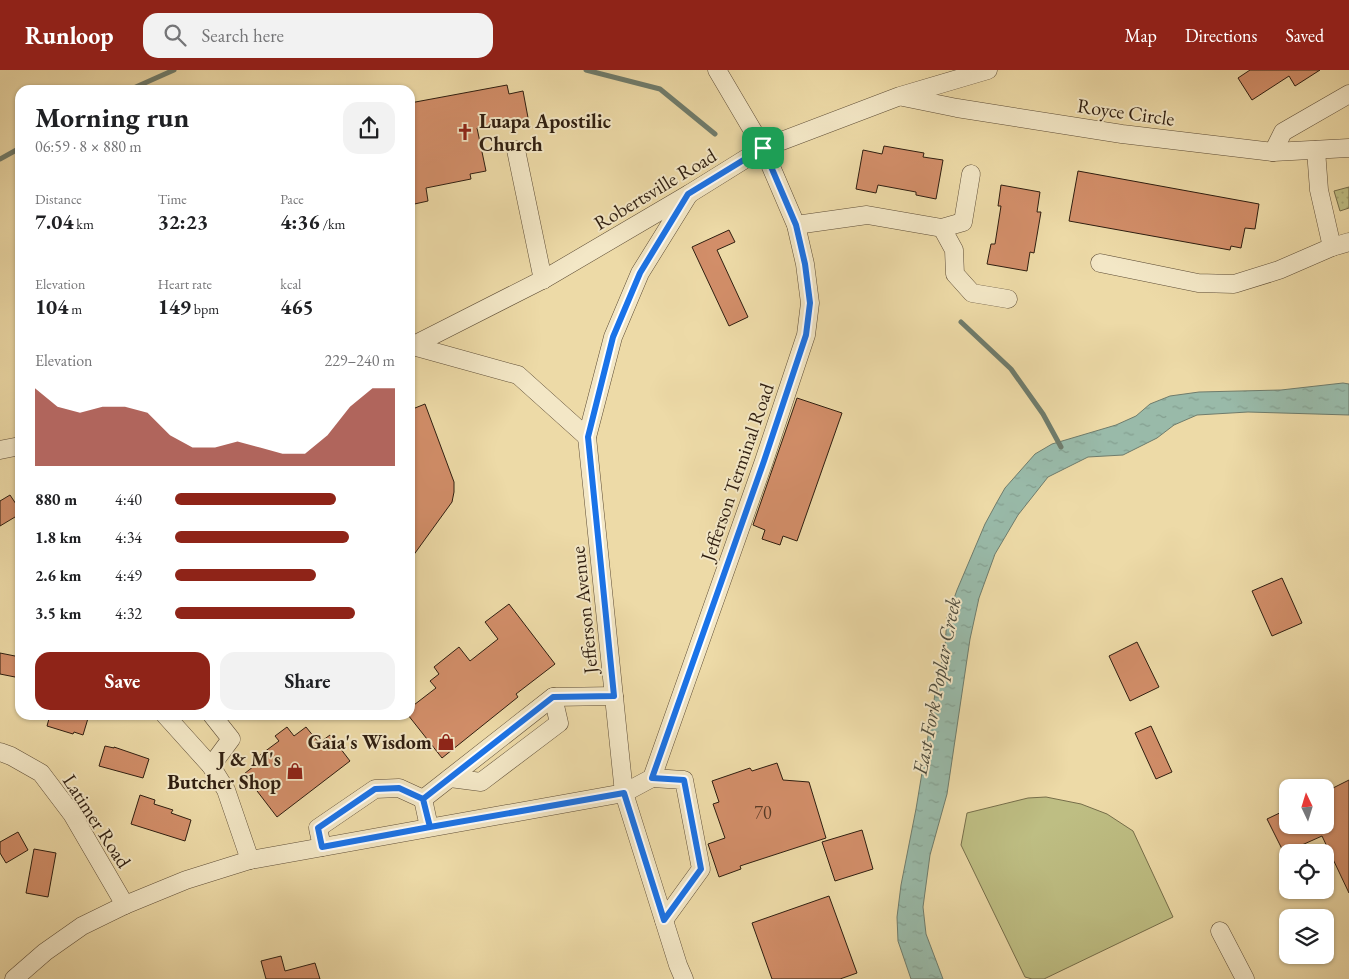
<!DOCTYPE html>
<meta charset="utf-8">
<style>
body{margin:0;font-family:"EB Garamond",serif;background:#f2f2f2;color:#202124;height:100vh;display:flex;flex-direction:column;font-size:19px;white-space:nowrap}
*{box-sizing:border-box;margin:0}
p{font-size:16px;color:#757577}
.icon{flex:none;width:28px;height:28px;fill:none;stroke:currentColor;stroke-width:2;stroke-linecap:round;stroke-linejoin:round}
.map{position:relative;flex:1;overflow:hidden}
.details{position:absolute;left:15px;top:15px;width:400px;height:635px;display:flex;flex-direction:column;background:#fff;border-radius:15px;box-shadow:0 1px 4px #0004}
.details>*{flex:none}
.needle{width:32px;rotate:356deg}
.controls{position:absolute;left:1279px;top:709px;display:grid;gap:10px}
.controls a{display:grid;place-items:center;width:55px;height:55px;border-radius:10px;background:#fff;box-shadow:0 1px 4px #0004;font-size:25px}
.pin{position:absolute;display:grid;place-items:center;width:42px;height:42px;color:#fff;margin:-21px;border-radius:10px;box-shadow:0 2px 8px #0006}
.round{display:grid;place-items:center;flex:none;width:52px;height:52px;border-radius:15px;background:#f2f2f2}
.head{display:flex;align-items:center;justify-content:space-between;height:85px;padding:0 20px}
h1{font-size:28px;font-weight:700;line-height:38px}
.metrics{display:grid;grid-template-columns:repeat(3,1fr);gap:8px;height:85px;padding:5px 20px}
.metrics div{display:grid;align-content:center}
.metrics b{font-size:21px;font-weight:700}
.metrics small{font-size:14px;font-weight:400}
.metrics p{font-size:14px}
.chart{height:140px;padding:10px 20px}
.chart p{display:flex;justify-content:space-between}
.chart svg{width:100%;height:90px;margin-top:5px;fill:#8f2418;opacity:.7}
.action{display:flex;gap:10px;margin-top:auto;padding:10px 20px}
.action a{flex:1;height:58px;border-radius:15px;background:#8f2418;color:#fff;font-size:20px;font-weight:700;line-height:58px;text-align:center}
.action a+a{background:#f2f2f2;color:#202124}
ul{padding:0 20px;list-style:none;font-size:16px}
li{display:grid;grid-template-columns:80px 60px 1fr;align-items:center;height:38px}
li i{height:12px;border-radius:6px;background:#8f2418}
header{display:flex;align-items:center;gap:30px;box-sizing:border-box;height:70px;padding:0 25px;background:#8f2418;color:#fff}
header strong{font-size:24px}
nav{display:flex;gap:28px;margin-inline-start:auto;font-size:18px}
.search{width:350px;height:45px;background:#f2f2f2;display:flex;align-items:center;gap:12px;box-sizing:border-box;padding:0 18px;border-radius:15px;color:#757577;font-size:19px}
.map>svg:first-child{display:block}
.grass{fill:#bebe83;stroke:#766e4a}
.park{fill:url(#park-dots);stroke:#766e4a}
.water{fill:url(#water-ripples);stroke:#6f7c6c}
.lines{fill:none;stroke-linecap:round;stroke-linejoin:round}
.stream{stroke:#6f7c6c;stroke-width:5}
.building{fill:#d28e69;stroke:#2f1e10}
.minor-casing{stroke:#5e4d36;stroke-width:19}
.minor{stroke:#f3e7c6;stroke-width:18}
.route-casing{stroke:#fff;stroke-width:10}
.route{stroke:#1a73e8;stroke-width:6}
.labels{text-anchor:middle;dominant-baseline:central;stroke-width:4;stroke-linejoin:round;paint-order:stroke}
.number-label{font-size:18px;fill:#583a26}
.street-label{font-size:20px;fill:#2f1e10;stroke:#f3e7c6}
.poi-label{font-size:20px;font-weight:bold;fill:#2f1e10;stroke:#f3e7c6;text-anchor:end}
.water-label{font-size:21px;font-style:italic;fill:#4f4d3e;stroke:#f3e7c6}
</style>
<header>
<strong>Runloop</strong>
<div class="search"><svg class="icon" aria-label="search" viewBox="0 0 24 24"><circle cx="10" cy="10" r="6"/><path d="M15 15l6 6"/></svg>Search here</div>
<nav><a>Map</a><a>Directions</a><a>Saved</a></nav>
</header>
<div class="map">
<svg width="1349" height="909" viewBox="0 0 1349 909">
<defs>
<pattern id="park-dots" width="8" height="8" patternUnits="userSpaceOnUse" patternTransform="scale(1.25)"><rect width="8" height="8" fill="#bebe83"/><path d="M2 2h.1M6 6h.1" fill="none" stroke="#a4a370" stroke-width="1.8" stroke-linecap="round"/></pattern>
<pattern id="water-ripples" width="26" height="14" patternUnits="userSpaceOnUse" patternTransform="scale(1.25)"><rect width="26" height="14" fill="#99baa9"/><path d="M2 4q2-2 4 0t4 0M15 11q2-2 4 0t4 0" fill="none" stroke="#849f90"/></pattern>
</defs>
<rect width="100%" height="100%" fill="#eddaa7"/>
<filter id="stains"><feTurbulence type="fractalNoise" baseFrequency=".004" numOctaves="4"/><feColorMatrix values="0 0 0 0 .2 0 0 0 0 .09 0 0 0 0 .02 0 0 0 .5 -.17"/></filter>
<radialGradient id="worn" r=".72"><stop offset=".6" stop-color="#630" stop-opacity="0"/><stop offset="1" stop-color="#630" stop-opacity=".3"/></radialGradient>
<polygon class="grass" points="1046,727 1081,734 1107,744 1133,761 1173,847 1044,909 1032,909 1025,907 961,775 967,743 1028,728"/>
<polygon class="park" points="1349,117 1349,138 1340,141 1334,121"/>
<polygon class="water" points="1343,313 1349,314 1349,345 1248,342 1197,345 1174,355 1157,368 1123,385 1088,387 1048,407 1018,445 995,484 979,528 970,569 947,724 930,785 923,837 926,864 943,909 911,909 898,871 897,847 901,815 916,739 936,618 945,576 947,548 957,520 985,454 997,432 1005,418 1035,384 1052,374 1116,355 1136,346 1150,334 1170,326 1199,322 1281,320"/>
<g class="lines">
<g class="stream">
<polyline points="586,0 660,19 715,64"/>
<polyline points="129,20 174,0"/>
<polyline points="0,89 20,78"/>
<polyline points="961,252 1011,299 1043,344 1061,377"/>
</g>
</g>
<g class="building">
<polygon points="1250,0 1320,0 1295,16 1289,6 1252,30 1238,8"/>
<polygon points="507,15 509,24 523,21 529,53 504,57 504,53 477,58 486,101 470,104 471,109 426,118 428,131 410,135 410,82 414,81 410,62 410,33"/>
<polygon points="884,76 924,83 923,87 943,90 936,129 916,125 916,122 878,115 876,123 856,119 863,80 882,84"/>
<polygon points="1078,101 1259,134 1255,159 1245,158 1241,178 1231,176 1230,180 1069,151"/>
<polygon points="1001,115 1040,122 1037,142 1041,142 1034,183 1030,182 1027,201 987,194 991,174 995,174 1001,136 998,136"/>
<polygon points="729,160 735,172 717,180 748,247 729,256 692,177"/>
<polygon points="797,328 842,343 797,471 783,466 780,475 762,469 765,460 753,455"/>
<polygon points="425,334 454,412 454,422 452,432 410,490 410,422 413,418 410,411 410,340"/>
<polygon points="10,425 20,440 20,444 0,456 0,431"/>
<polygon points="1282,508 1302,553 1272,566 1252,521"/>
<polygon points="509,534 555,594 516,624 518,627 442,688 408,645 410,645 410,638 436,618 430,611 439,604 434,597 459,577 470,591 498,569 485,552"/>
<polygon points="1137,572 1159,617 1130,631 1109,586"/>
<polygon points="0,583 20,587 20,608 0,604"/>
<polygon points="50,645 89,645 83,665 74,662 73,664 47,656"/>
<polygon points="1151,656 1172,702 1156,709 1135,663"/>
<polygon points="287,657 294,666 306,657 319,673 330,665 350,691 277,747 244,704 259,692 256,688 279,671 275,666"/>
<polygon points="105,676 114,678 114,677 149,689 143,708 99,696"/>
<polygon points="777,693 783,710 809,712 826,768 740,796 741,799 719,807 708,774 725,768 713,734 719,732 712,711 750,698 752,701"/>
<polygon points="1349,710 1349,823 1322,766 1284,783 1267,749 1288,739 1288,755 1325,755 1325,722"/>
<polygon points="140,725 155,730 154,734 173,740 171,743 191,750 185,771 131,754"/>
<polygon points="862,760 873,799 835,811 822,772"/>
<polygon points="18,762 28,780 6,793 0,783 0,772"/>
<polygon points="34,779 56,783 48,827 26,823"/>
<polygon points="829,826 857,903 840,909 772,909 752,853"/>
<polygon points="281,886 285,901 315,893 320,909 266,909 261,891"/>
</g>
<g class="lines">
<g class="minor-casing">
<g id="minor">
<polyline points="903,27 957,38 1122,64 1273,82 1349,78"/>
<polyline points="516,80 543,210"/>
<polyline points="1273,82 1283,62 1349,24"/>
<polyline points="796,155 867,145 942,158 963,152 971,104"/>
<polyline points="942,158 954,180 955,204 972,223 1008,229"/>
<polyline points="1332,177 1349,172"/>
<polyline points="1100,193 1198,213 1234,214 1279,200 1332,177 1319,120 1316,80"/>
<polyline points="413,276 518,305 587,367"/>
<polyline points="410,277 546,208 689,124 763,78 900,26 988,0"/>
<polyline points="0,380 20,376"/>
<polyline points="165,645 211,696 226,720 250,790"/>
<polyline points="0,682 11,686 41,703 72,744 125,835"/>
<polyline points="211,696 231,669 212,645"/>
<polyline points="450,708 481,712 559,653 553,627"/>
<polyline points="652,708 684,710 701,799 664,850"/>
<polyline points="429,757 423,729 553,627 614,626"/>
<polyline points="322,777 318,758 375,719 399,718 423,729"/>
<polyline points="1220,861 1245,909"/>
<polyline points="14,909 45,882 82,856 125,835 186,810 250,790 624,723 652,708 764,391 806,265 810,233 805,194 796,155 763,78 717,0"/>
<polyline points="684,909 678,895 624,723 587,367 613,267 640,203 689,124"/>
</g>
</g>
<use href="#minor" class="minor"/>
</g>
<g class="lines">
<g class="route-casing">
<polyline id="route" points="763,78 688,124 640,203 613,267 588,367 614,626 553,627 423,729 430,757 322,777 318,758 375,719 399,718 423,729 430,757 624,723 664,850 701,799 684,710 652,708 764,391 806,265 810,233 805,194 796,155 763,78"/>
</g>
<use href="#route" class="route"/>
</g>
<defs>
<g id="church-bare" transform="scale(1.35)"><path d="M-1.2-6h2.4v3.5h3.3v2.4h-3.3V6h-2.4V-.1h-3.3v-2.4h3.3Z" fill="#8f2418" stroke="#f3e7c6" stroke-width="2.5" paint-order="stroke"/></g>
<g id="shop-bare" transform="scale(1.35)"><path d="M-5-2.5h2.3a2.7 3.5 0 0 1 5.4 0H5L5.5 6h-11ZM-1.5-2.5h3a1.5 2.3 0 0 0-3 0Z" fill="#8f2418" stroke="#f3e7c6" stroke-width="2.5" paint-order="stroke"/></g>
</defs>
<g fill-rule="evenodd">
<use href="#church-bare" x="465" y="62"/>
<use href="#shop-bare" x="446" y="672"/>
<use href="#shop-bare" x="295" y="701"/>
</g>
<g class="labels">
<g class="number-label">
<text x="763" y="742">70</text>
</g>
<g class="street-label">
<text transform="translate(1126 42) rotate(8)">Royce Circle</text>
<text transform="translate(655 119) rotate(-31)">Robertsville Road</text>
<text transform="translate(737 402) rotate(-71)">Jefferson Terminal Road</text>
<text transform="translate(584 540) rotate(-96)">Jefferson Avenue</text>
<text transform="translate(97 751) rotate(57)">Latimer Road</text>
</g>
<g class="poi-label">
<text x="479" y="51" text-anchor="start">Luapa Apostilic<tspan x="479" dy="23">Church</tspan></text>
<text x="432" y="672">Gaia's Wisdom</text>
<text x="281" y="689">J &amp; M's<tspan x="281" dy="23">Butcher Shop</tspan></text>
</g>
<g class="water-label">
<text transform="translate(936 616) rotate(-79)">East Fork Poplar Creek</text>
</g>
</g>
<rect width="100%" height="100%" filter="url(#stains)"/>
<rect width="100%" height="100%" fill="url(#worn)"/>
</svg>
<div class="controls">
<a><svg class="needle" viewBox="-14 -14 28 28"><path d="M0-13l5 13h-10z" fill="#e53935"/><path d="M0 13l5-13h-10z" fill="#757577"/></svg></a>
<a><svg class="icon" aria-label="locate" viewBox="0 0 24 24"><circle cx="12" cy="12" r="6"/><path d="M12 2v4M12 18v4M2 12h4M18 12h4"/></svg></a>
<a><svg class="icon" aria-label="layers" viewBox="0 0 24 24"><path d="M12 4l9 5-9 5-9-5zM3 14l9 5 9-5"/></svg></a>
</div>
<div class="pin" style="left:763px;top:78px;background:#1e9e55"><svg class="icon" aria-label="arrive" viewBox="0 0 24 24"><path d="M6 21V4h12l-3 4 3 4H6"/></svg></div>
<section class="details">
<div class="head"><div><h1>Morning run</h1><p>06:59 · 8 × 880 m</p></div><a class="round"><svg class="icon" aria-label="share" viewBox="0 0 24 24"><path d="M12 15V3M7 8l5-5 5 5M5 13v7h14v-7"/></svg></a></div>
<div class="metrics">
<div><p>Distance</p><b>7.04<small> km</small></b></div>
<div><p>Time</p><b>32:23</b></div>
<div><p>Pace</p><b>4:36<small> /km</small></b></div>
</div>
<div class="metrics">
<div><p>Elevation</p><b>104<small> m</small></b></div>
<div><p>Heart rate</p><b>149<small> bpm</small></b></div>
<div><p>kcal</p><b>465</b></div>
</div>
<div class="chart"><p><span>Elevation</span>229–240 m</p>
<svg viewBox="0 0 160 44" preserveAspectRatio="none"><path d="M0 44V6L10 15L20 18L30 15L40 15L50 18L60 29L70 35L80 35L90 32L100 35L110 38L120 38L130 29L140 15L150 6L160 6V44z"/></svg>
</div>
<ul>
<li><b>880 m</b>4:40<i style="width:73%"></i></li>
<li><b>1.8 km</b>4:34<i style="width:79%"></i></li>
<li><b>2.6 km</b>4:49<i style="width:64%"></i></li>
<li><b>3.5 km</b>4:32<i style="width:82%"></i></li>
</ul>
<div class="action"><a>Save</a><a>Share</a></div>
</section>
</div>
